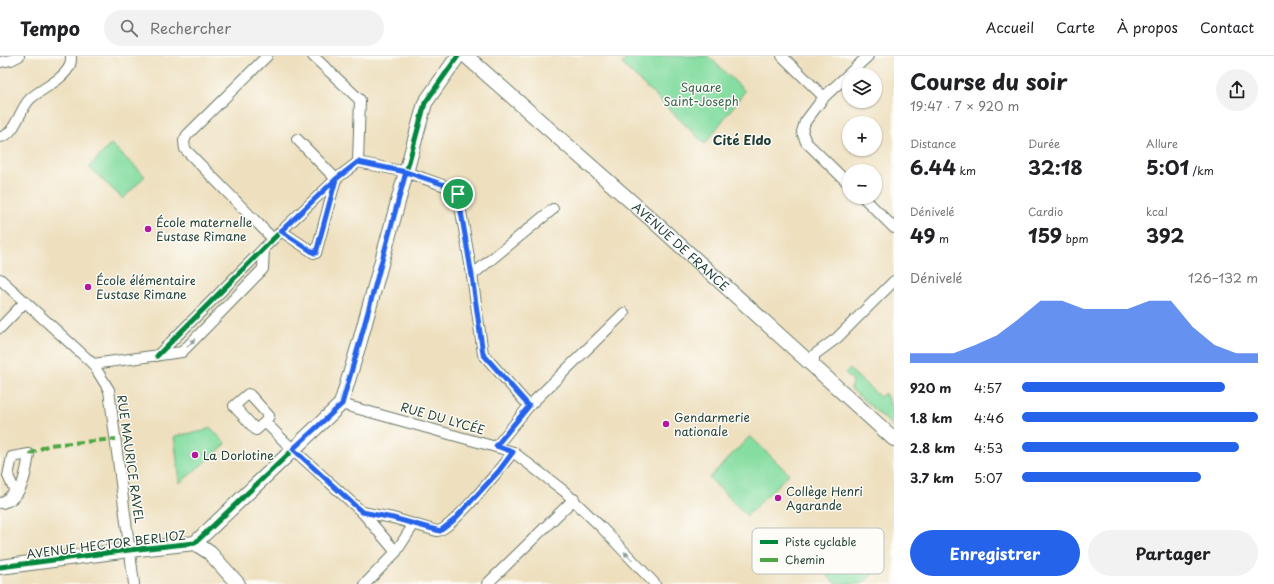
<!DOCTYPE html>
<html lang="fr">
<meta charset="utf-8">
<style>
body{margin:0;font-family:"Playpen Sans",sans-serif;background:#f2f2f2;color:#202124;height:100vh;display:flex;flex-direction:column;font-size:15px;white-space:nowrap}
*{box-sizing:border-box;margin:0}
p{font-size:13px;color:#757577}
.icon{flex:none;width:22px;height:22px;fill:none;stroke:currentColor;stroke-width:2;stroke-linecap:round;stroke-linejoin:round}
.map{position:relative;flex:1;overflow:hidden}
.side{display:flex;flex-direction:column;background:#fff;width:380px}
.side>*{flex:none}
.buttons{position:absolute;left:842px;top:12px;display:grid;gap:8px}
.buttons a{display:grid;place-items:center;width:40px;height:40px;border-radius:50%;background:#fff;box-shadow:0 1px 3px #0004;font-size:20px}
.pin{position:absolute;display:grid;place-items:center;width:34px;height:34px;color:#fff;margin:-17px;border:2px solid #fff;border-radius:50%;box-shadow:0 1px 4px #0007}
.round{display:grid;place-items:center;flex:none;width:42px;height:42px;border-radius:21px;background:#f2f2f2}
.headline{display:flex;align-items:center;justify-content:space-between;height:68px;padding:0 16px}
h1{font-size:22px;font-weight:700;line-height:30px}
.metrics{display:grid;grid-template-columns:repeat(3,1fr);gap:6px;height:68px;padding:4px 16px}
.metrics div{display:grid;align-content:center}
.metrics b{font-size:20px;font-weight:700}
.metrics small{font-size:11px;font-weight:400}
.metrics p{font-size:11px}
.chart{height:112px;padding:8px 16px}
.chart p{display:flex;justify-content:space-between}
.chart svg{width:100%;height:72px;margin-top:4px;fill:#2563eb;opacity:.7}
.action{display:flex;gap:8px;margin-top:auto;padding:8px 16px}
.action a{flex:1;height:46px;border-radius:24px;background:#2563eb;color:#fff;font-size:16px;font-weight:700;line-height:46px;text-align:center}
.action a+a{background:#f2f2f2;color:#202124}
ul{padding:0 16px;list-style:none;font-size:13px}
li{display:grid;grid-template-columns:64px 48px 1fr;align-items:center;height:30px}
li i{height:10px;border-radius:5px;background:#2563eb}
header{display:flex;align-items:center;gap:24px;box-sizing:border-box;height:56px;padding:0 20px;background:#fff;border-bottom:1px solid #e0e0e0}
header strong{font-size:19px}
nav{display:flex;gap:22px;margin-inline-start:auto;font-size:14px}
.search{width:280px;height:36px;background:#f2f2f2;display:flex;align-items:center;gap:10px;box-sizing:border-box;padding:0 14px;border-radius:22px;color:#757577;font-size:15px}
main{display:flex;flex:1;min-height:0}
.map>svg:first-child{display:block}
.green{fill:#85dda1;stroke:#528d6a}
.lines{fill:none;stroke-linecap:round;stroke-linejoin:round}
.street-casing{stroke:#677665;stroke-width:12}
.secondary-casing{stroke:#677665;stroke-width:16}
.street{stroke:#fff;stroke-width:10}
.secondary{stroke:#fff;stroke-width:14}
.quiet{stroke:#4fa644;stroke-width:4;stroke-dasharray:8 4;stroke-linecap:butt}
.cycleway-casing{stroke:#fdfcf7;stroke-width:8}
.cycleway{stroke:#00873e;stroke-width:5}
.oneway{fill:#8f9e9a}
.route-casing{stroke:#fff;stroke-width:8}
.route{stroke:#2563eb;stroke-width:5}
.poi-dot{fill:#b5179e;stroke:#fdfcf7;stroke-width:1.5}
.labels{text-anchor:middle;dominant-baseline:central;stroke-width:3;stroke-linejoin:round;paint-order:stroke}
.park-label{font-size:12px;fill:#38654f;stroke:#fdfcf7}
.poi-label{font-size:12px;fill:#1f3d34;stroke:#fdfcf7;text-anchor:start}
.street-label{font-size:12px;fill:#1f3d34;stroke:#fdfcf7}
.neighbourhood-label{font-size:13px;font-weight:bold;fill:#1f3d34;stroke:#fdfcf7}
.key{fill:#fdfcf7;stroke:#bac3bc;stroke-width:1}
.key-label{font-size:11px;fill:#1f3d34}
</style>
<header>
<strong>Tempo</strong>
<div class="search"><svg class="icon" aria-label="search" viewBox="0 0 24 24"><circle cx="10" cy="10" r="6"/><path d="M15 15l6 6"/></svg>Rechercher</div>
<nav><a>Accueil</a><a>Carte</a><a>À propos</a><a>Contact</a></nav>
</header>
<main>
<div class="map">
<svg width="894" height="528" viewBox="0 0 894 528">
<rect width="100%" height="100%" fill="#fdfcf7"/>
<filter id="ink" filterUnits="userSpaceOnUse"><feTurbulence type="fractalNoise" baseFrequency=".025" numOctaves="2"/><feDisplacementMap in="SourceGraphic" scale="8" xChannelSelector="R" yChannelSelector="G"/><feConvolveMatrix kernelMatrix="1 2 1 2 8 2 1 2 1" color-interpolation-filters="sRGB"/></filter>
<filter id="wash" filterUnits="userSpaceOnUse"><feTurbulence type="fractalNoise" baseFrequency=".012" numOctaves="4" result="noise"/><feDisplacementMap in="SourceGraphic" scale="16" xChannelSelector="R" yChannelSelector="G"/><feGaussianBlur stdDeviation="0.9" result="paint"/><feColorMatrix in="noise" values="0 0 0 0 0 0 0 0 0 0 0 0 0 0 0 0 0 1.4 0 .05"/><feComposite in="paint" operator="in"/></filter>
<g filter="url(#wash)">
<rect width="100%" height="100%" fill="#eee0bf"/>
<g class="green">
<polygon points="628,0 708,0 745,35 705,88 622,8"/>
<polygon points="111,88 145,120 123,143 89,111"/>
<polygon points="849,313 880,341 885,337 894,357 894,371 850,332 853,325 845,317"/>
<polygon points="210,371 226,388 180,427 174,380 204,375"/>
<polygon points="750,380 789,418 747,460 709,422"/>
<polygon points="846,481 879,512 862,528 836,528 817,509"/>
</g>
</g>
<g filter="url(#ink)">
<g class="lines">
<g class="street-casing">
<g id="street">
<polyline points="267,0 187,79 184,85 185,93 273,183"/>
<polyline points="313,0 360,44 358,106"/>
<polyline points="782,0 824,41"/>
<polyline points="0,6 11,4 19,0"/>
<path d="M0,81C15,80 20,52 30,43C40,33 64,24 70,9C71,7 71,3 71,0"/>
<polyline points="849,128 806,86 802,76 805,66 824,41 868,0"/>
<polyline points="863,141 894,172"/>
<polyline points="281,175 314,197 316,197 334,130 336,123 297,83"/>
<polyline points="472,219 553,153"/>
<polyline points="0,223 93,308 182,296 263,213 264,192"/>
<polyline points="0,272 25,246"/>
<polyline points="157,300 273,183 336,123 358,106 406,116 456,134 458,138 472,219 483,298 529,350"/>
<polyline points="93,308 109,334 134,528"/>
<polyline points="814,311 814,299 837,282 894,225"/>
<polyline points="341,348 496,391 513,396 564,435 602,472 655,528"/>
<path d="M265,366L256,374L234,350L248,338L250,339L269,360L265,366L285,386L362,456L393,462L437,475C450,476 503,409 513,396"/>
<polyline points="496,391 529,350 624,257"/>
<path d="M0,447C23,445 26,416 29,398L12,401L8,420L15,435L3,447"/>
<polyline points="362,456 396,496 414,468"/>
<polyline points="365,528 396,496"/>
<polyline points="487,528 574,443"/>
</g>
</g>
<g class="secondary-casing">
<g id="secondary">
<path id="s1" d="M466,0L651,163L894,383"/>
<polyline points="195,487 210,497 238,528"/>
<polyline points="0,511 129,494 195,487 341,348 360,285 425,47 458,0"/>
</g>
</g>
<use href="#street" class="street"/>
<use href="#secondary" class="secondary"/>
<polyline class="quiet" points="29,398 49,389 116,383"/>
<g class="cycleway-casing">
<g id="cycleway">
<polyline points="157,300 273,183 336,123 358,106 406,116 456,134 458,138 472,219 483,298 529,350"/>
<polyline points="0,511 129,494 195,487 341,348 360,285 425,47 458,0"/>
</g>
</g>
<use href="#cycleway" class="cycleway"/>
</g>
<defs><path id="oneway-solid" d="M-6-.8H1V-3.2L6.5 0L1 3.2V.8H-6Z"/></defs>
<g class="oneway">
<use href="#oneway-solid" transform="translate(191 287) rotate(-46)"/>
<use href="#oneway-solid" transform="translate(628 500) rotate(-134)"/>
</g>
</g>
<g class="lines" filter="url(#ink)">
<g class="route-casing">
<polyline id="route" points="458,138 458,135 454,132 406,116 358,106 336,123 281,175 314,197 316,197 336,123 358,106 406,116 360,285 342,348 293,393 362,456 393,462 440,475 453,465 498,416 513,396 496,390 529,350 483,298 472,220 458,138"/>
</g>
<use href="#route" class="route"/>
</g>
<g class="poi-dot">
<circle cx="148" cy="173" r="4"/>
<circle cx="88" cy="231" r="4"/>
<circle cx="666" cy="368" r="4"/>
<circle cx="195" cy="399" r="4"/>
<circle cx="778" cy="442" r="4"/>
</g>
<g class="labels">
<g class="park-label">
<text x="701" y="31">Square<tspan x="701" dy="14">Saint-Joseph</tspan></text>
</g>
<g class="poi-label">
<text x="156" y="166">École maternelle<tspan x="156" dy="14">Eustase Rimane</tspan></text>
<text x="96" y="224">École élémentaire<tspan x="96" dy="14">Eustase Rimane</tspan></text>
<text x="674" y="361">Gendarmerie<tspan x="674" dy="14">nationale</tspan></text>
<text x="203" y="399">La Dorlotine</text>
<text x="786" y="435">Collège Henri<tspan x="786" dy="14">Agarande</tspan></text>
</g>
<g class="street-label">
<text stroke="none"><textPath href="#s1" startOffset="287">AVENUE DE FRANCE</textPath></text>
<text transform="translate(443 362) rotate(16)">RUE DU LYCÉE</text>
<text transform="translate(131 403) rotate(82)">RUE MAURICE RAVEL</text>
<text transform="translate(106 488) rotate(-7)">AVENUE HECTOR BERLIOZ</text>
</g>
<g class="neighbourhood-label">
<text x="742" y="83">Cité Eldo</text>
</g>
</g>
<rect x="752" y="472" width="132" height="46" rx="6" class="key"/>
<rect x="760" y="484" width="18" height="4" fill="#00873e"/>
<rect x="760" y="502" width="18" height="4" fill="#4fa644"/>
<g class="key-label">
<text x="785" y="490">Piste cyclable</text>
<text x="785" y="508">Chemin</text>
</g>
</svg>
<div class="buttons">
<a><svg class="icon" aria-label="layers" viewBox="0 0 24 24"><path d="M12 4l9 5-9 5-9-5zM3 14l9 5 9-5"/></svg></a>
<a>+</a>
<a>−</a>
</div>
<div class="pin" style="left:458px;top:138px;background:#1e9e55"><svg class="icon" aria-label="arrive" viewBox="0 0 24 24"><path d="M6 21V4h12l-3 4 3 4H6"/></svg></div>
</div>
<section class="side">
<div class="headline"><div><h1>Course du soir</h1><p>19:47 · 7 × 920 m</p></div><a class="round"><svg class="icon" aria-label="share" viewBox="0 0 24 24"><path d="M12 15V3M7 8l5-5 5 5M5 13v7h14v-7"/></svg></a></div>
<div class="metrics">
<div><p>Distance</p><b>6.44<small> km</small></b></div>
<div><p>Durée</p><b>32:18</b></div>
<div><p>Allure</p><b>5:01<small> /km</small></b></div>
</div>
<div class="metrics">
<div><p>Dénivelé</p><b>49<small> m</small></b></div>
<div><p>Cardio</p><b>159<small> bpm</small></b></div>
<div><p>kcal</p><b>392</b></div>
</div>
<div class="chart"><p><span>Dénivelé</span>126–132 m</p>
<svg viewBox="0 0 160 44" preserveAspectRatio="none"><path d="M0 44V38L10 38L20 38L30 33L40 27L50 17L60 6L70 6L80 11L90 11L100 11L110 6L120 6L130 22L140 33L150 38L160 38V44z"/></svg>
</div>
<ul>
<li><b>920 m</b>4:57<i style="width:86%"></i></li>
<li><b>1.8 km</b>4:46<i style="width:100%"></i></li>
<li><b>2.8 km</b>4:53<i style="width:92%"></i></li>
<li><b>3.7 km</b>5:07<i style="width:76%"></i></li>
</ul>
<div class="action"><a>Enregistrer</a><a>Partager</a></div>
</section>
</main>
